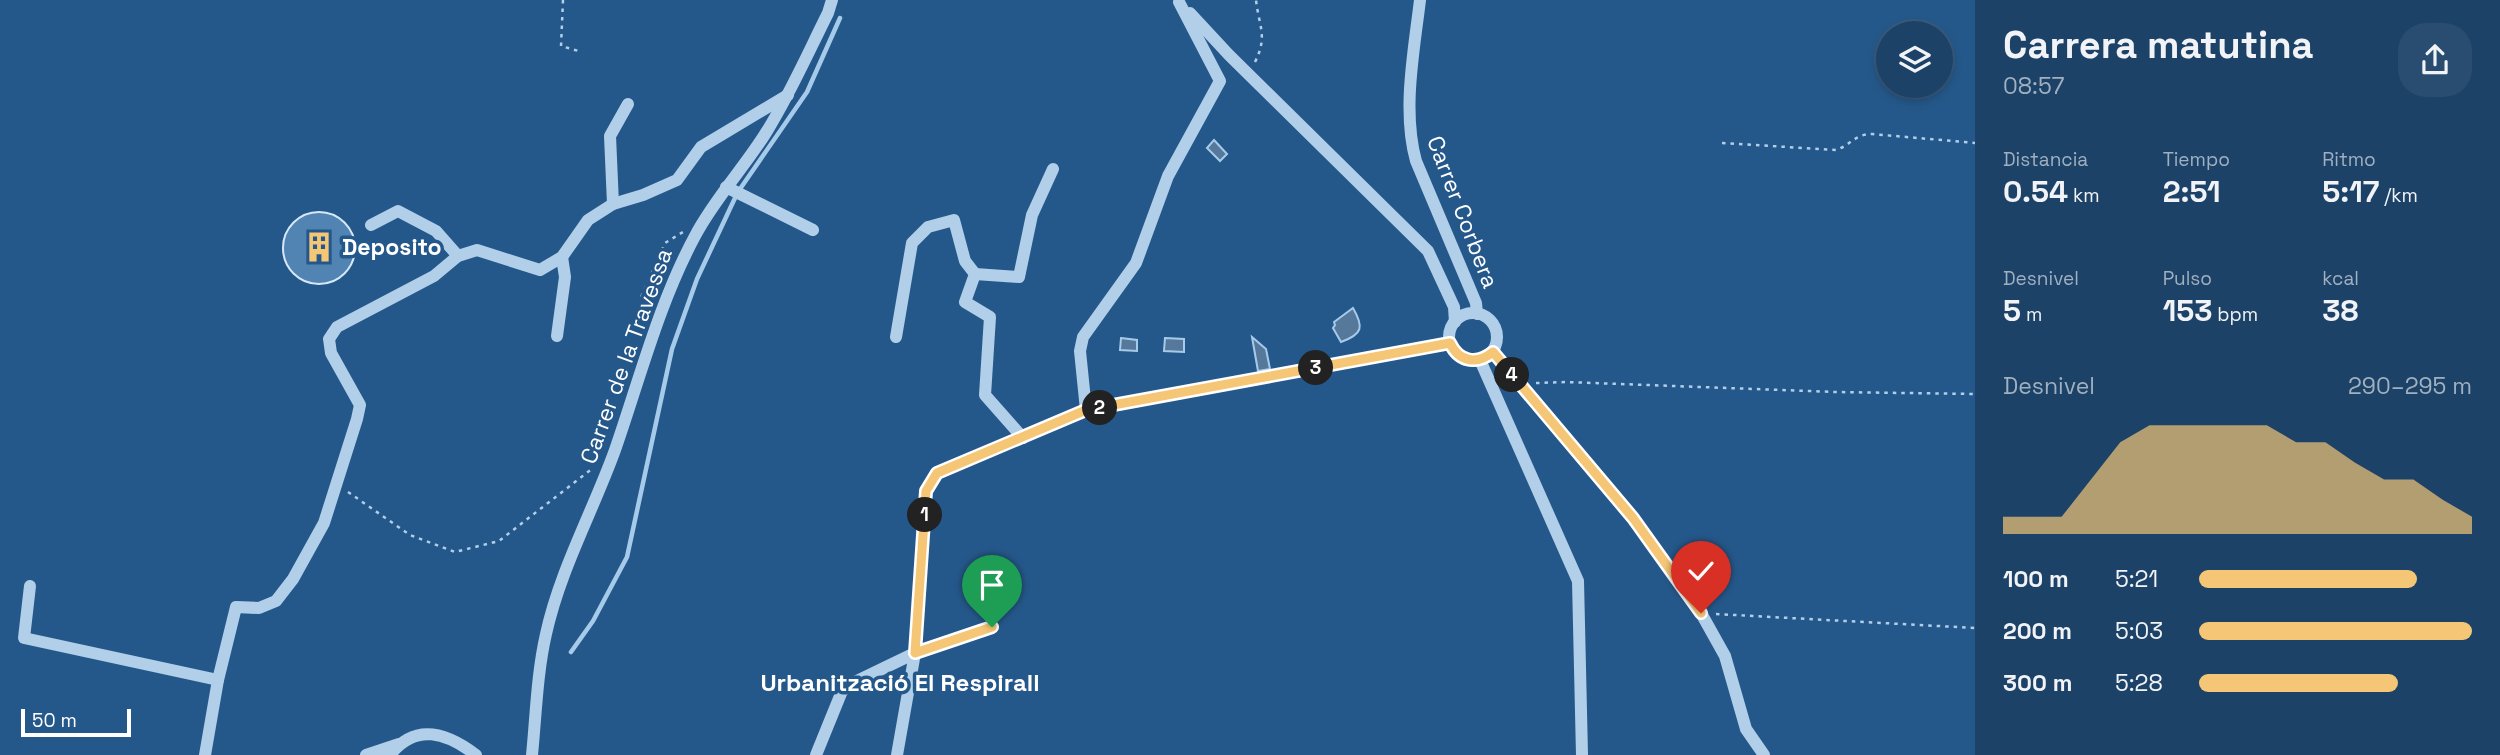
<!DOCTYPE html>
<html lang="es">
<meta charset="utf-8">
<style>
body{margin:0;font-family:"Space Grotesk",sans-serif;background:#294d71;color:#f1f3f6;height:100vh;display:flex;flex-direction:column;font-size:26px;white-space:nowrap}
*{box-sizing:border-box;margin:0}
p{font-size:23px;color:#a0b0c0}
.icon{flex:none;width:38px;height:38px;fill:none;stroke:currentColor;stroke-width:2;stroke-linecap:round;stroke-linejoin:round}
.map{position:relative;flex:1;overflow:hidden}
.sheet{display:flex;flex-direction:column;background:#1c4268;width:525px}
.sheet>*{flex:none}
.fabs{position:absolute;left:1876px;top:21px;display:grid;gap:14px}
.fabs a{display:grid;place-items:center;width:77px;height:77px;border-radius:50%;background:#1c4268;box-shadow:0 4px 10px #0003,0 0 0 2px #3a5b7c;font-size:35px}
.scale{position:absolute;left:21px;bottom:18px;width:110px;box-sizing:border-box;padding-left:7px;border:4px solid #fff;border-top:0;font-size:19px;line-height:24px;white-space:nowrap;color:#fff;-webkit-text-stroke:5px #25588a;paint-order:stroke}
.pin{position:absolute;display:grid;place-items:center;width:60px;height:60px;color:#fff;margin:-72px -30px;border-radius:50% 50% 50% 0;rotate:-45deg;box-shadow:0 0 7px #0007}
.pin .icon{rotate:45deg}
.km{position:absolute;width:35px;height:35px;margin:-18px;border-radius:50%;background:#222;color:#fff;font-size:19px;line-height:35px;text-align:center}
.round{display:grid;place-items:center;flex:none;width:74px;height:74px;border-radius:28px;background:#294d71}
.headline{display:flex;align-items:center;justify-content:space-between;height:119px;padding:0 28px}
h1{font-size:38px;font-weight:700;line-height:52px}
.metrics{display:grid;grid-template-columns:repeat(3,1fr);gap:10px;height:119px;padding:7px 28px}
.metrics div{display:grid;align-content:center}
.metrics b{font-size:30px;font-weight:700}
.metrics small{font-size:19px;font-weight:400}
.metrics p{font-size:19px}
.chart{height:196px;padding:14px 28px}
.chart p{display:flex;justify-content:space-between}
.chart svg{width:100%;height:126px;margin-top:7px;fill:#f4c676;opacity:.7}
ul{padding:0 28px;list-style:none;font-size:23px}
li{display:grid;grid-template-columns:112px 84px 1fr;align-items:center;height:52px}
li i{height:18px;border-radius:9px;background:#f4c676}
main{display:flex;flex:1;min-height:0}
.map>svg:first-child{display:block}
.water{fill:#55789b;stroke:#a6cbea;stroke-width:2}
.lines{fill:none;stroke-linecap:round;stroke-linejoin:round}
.stream{stroke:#a6cbea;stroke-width:4.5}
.building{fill:#5184b2;stroke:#d6e8f7;stroke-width:2}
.path{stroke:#b2cfea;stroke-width:2.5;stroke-dasharray:3.5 5;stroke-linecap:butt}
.minor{stroke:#b2cfea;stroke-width:12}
.route-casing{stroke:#fff;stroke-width:14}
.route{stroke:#f4c676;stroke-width:9}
.labels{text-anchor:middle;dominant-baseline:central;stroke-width:7;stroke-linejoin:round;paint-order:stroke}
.street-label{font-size:23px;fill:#fff;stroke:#25588a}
.poi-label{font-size:23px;font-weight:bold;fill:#fff;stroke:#25588a;text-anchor:start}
.neighbourhood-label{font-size:24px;font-weight:bold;fill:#fff;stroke:#25588a}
</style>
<main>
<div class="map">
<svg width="1975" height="755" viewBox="0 0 1975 755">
<rect width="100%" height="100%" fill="#25588a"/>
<g class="water">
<polygon points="1214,140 1227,154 1220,161 1207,148"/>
<path d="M1353,308C1364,327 1363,334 1341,342L1333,328L1335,325L1334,322Z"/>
<polygon points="1252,337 1266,349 1270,369 1258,371"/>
<polygon points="1121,338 1137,340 1137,351 1120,350"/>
<polygon points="1165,338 1184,339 1184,352 1164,351"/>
</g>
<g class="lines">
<g class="stream">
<polyline points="740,189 807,92 840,18"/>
<polyline points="571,652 593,621 627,557 672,349 697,279 735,198"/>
</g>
</g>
<circle class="building" cx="319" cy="248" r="36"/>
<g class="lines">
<g class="path">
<polyline points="563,0 561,46 582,52"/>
<path d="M1255,62C1268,36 1259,27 1256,0"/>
<path d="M1722,143L1836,150C1851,145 1855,134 1872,134L1975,143"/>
<polyline points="641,297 665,243 683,232"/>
<polyline points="1536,383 1566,382 1835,392 1975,394"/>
<polyline points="348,492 410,535 455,552 499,541 593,468"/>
<polyline points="1716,614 1975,628"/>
</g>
<g class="minor">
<path d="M1420,0C1414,51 1402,111 1416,161L1476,303L1477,314"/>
<polyline points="1190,13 1229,55 1428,251 1454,307 1455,322"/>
<polyline points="726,187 813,230"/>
<polyline points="613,204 610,136 628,104"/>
<polyline points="371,225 398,211 436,231 458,256"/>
<polyline points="975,274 1019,277 1032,215 1053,169"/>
<circle cx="1473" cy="337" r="24"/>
<polyline points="557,336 565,277 562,257"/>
<polyline points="896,337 912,243 928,227 954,220 965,261 975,274 965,302 990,317 985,395 1023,438"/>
<polyline points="1493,352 1633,518 1701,613 1725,656 1746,729 1764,755"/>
<polyline points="1480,360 1578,581 1582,755"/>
<polyline points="1086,410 1080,351 1083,337 1136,263 1168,176 1220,81 1179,2"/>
<polyline points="30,586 24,638 218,680"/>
<polyline points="205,755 218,680 236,607 259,608 276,601 293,579 324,523 357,419 360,405 331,353 329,339 337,327 434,276 458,256 477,250 540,270 562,257 588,220 613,204 643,195 677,180 701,147 788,95"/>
<polyline points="366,755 399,744"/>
<path d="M390,755C416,722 447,733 476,755"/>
<path d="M532,755C536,715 537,673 546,634C560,570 593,511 615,450C640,378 659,303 695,236C715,198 745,167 767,131C790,94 808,53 828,13L832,0"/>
<polyline points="816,755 842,691 857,681 915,653 992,627"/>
<polyline points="897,755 915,653 926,491 937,473 1086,410 1450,343"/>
</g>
</g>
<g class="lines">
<g class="route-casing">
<path id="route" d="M992,627L915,653L926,491L937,473L1086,410L1450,343C1459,362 1477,365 1493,352L1633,518L1701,613"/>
</g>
<use href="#route" class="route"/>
</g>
<defs>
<g id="building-bare" transform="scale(2.415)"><path d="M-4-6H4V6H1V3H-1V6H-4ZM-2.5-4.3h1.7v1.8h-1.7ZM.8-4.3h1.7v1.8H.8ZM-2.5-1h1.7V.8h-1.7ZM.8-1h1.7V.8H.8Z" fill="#f4c676" stroke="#25588a" stroke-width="2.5" paint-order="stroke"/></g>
</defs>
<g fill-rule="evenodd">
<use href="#building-bare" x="319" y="247"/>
</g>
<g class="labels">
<g class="street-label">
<text transform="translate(1463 212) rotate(69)">Carrer Corbera</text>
<text transform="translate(626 356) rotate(-70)">Carrer de la Travessa</text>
</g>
<g class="poi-label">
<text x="342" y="247">Deposito</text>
</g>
<g class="neighbourhood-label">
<text x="900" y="682">Urbanització El Respirall</text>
</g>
</g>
</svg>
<div class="fabs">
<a><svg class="icon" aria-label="layers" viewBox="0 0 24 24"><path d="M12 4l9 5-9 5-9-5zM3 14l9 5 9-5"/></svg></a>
</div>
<div class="scale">50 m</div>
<div class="pin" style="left:992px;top:627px;background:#1e9e55"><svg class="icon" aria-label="arrive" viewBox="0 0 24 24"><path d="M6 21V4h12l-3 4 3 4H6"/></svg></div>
<div class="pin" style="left:1701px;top:613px;background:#d93025"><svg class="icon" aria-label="check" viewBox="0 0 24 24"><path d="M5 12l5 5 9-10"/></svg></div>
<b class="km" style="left:925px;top:515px">1</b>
<b class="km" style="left:1100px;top:408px">2</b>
<b class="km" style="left:1316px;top:368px">3</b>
<b class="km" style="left:1512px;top:375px">4</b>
</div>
<section class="sheet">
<div class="headline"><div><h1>Carrera matutina</h1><p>08:57</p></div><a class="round"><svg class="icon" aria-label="share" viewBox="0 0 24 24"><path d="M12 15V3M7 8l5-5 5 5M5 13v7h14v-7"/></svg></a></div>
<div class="metrics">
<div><p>Distancia</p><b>0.54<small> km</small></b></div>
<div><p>Tiempo</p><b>2:51</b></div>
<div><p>Ritmo</p><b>5:17<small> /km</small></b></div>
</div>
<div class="metrics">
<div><p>Desnivel</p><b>5<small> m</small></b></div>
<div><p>Pulso</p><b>153<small> bpm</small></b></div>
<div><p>kcal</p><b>38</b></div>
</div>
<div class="chart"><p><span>Desnivel</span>290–295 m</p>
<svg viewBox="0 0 160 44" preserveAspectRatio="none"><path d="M0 44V38L10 38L20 38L30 25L40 12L50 6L60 6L70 6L80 6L90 6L100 12L110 12L120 19L130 25L140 25L150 32L160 38V44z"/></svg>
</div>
<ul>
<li><b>100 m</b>5:21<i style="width:80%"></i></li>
<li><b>200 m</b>5:03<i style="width:100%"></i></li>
<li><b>300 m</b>5:28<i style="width:73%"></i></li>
</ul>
</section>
</main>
